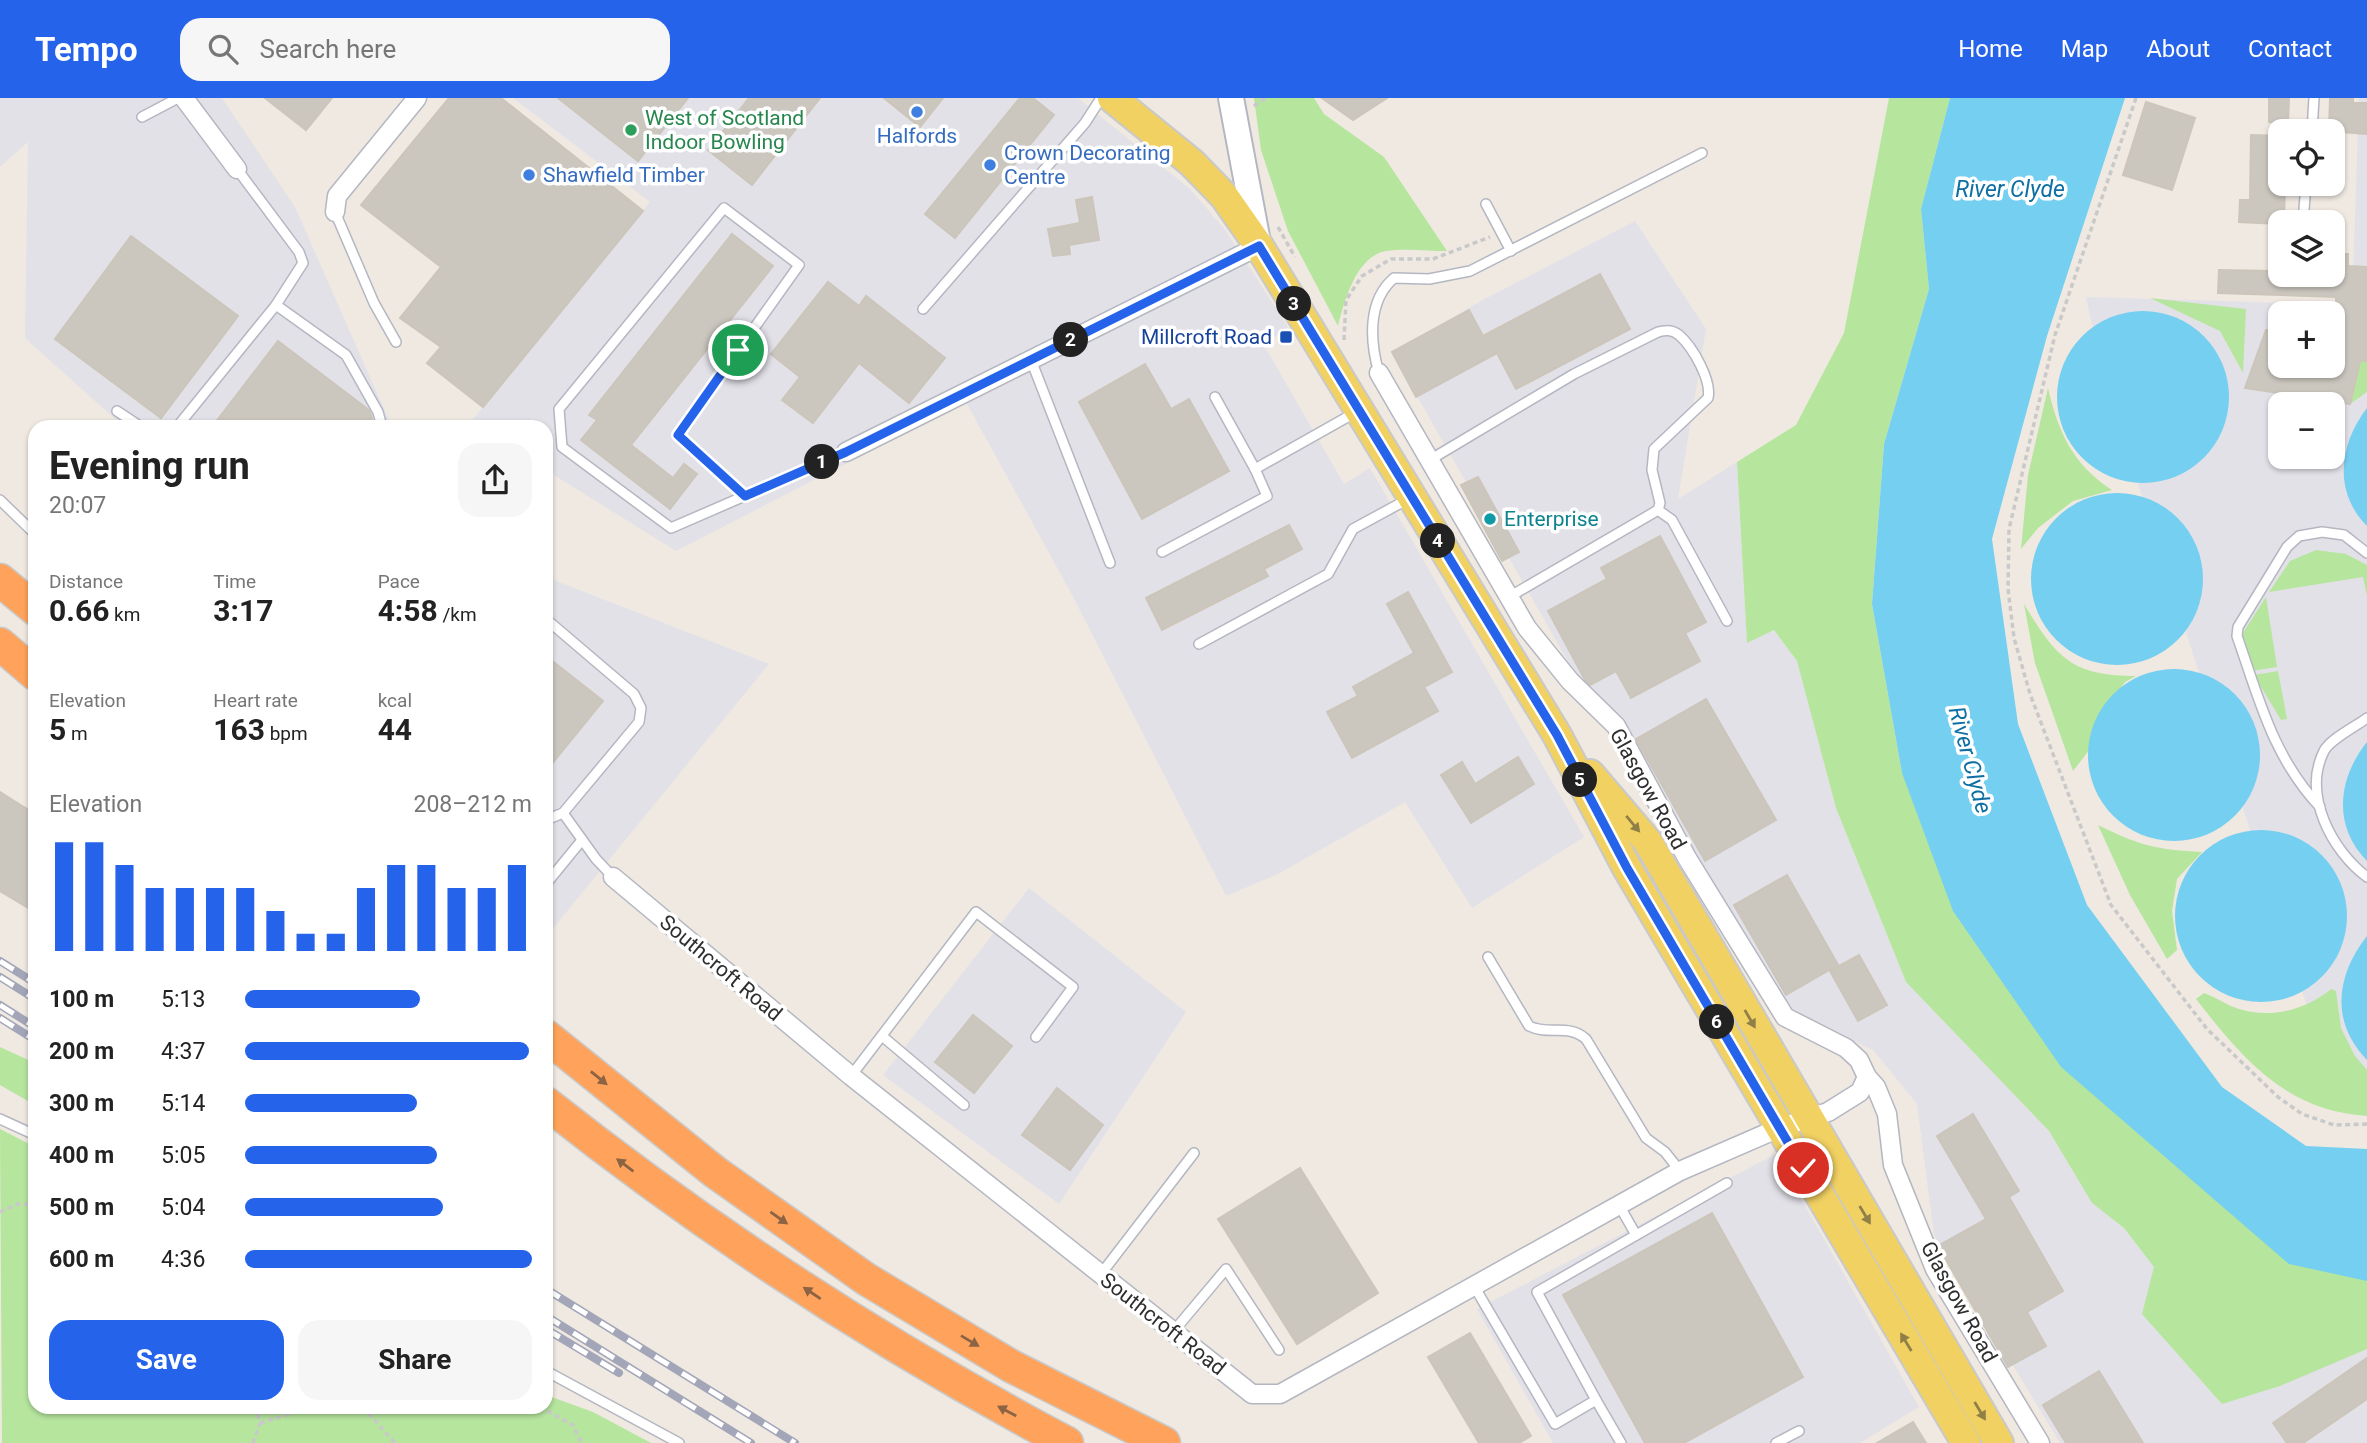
<!DOCTYPE html>
<meta charset="utf-8">
<style>
body{margin:0;font-family:Roboto,sans-serif;background:#f6f6f6;color:#222;height:100vh;display:flex;flex-direction:column;font-size:26px;white-space:nowrap}
*{box-sizing:border-box;margin:0}
p{font-size:23px;color:#767676}
.icon{flex:none;width:38px;height:38px;fill:none;stroke:currentColor;stroke-width:2;stroke-linecap:round;stroke-linejoin:round}
.map{position:relative;flex:1;overflow:hidden}
.side{position:absolute;left:28px;top:322px;width:525px;height:994px;display:flex;flex-direction:column;background:#fff;border-radius:21px;box-shadow:0 2px 5px #0004}
.side>*{flex:none}
.buttons{position:absolute;left:2268px;top:21px;display:grid;gap:14px}
.buttons a{display:grid;place-items:center;width:77px;height:77px;border-radius:14px;background:#fff;box-shadow:0 2px 5px #0004;font-size:35px}
.pin{position:absolute;display:grid;place-items:center;width:60px;height:60px;color:#fff;margin:-30px;border:4px solid #fff;border-radius:50%;box-shadow:0 2px 7px #0007}
.km{position:absolute;width:35px;height:35px;margin:-18px;border-radius:50%;background:#222;color:#fff;font-size:19px;line-height:35px;text-align:center}
.round{display:grid;place-items:center;flex:none;width:74px;height:74px;border-radius:21px;background:#f6f6f6}
.headline{display:flex;align-items:center;justify-content:space-between;height:119px;padding:0 21px}
h1{font-size:38px;font-weight:700;line-height:52px}
.stats{display:grid;grid-template-columns:repeat(3,1fr);gap:10px;height:119px;padding:7px 21px}
.stats div{display:grid;align-content:center}
.stats b{font-size:30px;font-weight:700}
.stats small{font-size:19px;font-weight:400}
.stats p{font-size:19px}
.chart{height:196px;padding:14px 21px}
.chart p{display:flex;justify-content:space-between}
.chart svg{width:100%;height:126px;margin-top:7px;stroke:#2563eb;stroke-width:6}
.primary-button{display:flex;gap:14px;margin-top:auto;padding:14px 21px}
.primary-button a{flex:1;height:80px;border-radius:21px;background:#2563eb;color:#fff;font-size:28px;font-weight:700;line-height:80px;text-align:center}
.primary-button a+a{background:#f6f6f6;color:#222}
ul{padding:0 21px;list-style:none;font-size:23px}
li{display:grid;grid-template-columns:112px 84px 1fr;align-items:center;height:52px}
li i{height:18px;border-radius:9px;background:#2563eb}
header{display:flex;align-items:center;gap:42px;box-sizing:border-box;height:98px;padding:0 35px;background:#2563eb;color:#fff}
header strong{font-size:33px}
nav{display:flex;gap:38px;margin-inline-start:auto;font-size:24px}
.search{width:490px;height:63px;background:#f6f6f6;display:flex;align-items:center;gap:18px;box-sizing:border-box;padding:0 24px;border-radius:21px;color:#767676;font-size:26px}
.map>svg:first-child{display:block}
.industrial{fill:#e3e1e8;fill-rule:evenodd}
.green{fill:#b6e59e}
.water{fill:#75cff0}
.building{fill:#cbc7bf;stroke:#cbc5ba;stroke-width:2}
.lines{fill:none;stroke-linecap:round;stroke-linejoin:round}
.lane-casing{stroke:#b4b7c1;stroke-width:12}
.street-casing{stroke:#b4b7c1;stroke-width:21}
.secondary-casing{stroke:#b4b7c1;stroke-width:28}
.primary-casing{stroke:#c9c9c9;stroke-width:32}
.highway-casing{stroke:#c9c9c9;stroke-width:35}
.path{stroke:#c9c9c9;stroke-width:3.5;stroke-dasharray:5 3.5;stroke-linecap:butt}
.lane{stroke:#fff;stroke-width:9}
.street{stroke:#fff;stroke-width:18}
.secondary{stroke:#fff;stroke-width:24}
.primary{stroke:#f2d163;stroke-width:28}
.highway{stroke:#ffa35c;stroke-width:32}
.rail-casing{stroke:#a3a6b8;stroke-width:8}
.rail{stroke:#fff;stroke-width:5;stroke-dasharray:16;stroke-linecap:butt}
.oneway{fill:#908048}
.oneway2{fill:#8c6343}
.route-casing{stroke:#fff;stroke-width:14}
.route{stroke:#2563eb;stroke-width:9}
.shop-dot{fill:#3f7fe0;stroke:#fff;stroke-width:2.5}
.leisure-dot{fill:#2e9e5b;stroke:#fff;stroke-width:2.5}
.transit-dot{fill:#1a4fb4;stroke:#fff;stroke-width:2.5}
.culture-dot{fill:#0f9aa8;stroke:#fff;stroke-width:2.5}
.labels{text-anchor:middle;dominant-baseline:central;stroke-width:7;stroke-linejoin:round;paint-order:stroke}
.leisure-label{font-size:21px;fill:#27864d;stroke:#fff;text-anchor:start}
.shop-label{font-size:21px;fill:#366cbe;stroke:#fff;text-anchor:start}
.transit-label{font-size:21px;fill:#164399;stroke:#fff;text-anchor:end}
.culture-label{font-size:21px;fill:#0d838f;stroke:#fff;text-anchor:start}
.street-label{font-size:21px;fill:#2e2e2e;stroke:#fff}
.water-label{font-size:23px;font-style:italic;fill:#0d6fa3;stroke:#fff}
</style>
<header>
<strong>Tempo</strong>
<div class="search"><svg class="icon" aria-label="search" viewBox="0 0 24 24"><circle cx="10" cy="10" r="6"/><path d="M15 15l6 6"/></svg>Search here</div>
<nav><a>Home</a><a>Map</a><a>About</a><a>Contact</a></nav>
</header>
<div class="map">
<svg width="2367" height="1345" viewBox="0 0 2367 1345">
<rect width="100%" height="100%" fill="#efe9e1"/>
<g class="industrial">
<polygon points="0,0 222,0 295,109 392,329 124,329 25,240 28,44 0,69"/>
<polygon points="513,0 1078,0 1190,91 1226,133 1288,229 1264,247 1344,386 1370,370 1584,739 1472,810 1405,704 1278,776 1226,798 1070,493 966,304 676,453 546,372 546,329 477,329 470,325 650,104"/>
<path d="M2359,0H2367V991L2339,1007L2103,278L2086,199L2352,207ZM2280,215H2333V268H2280ZM2280,306H2333V359H2280Z"/>
<polygon points="1635,123 1706,231 1678,401 1737,364 1747,544 1774,532 1797,563 1836,710 1906,884 2049,1033 2092,1105 2124,1130 2155,1170 2142,1216 2330,1266 2367,1251 2367,1345 2060,1345 1934,1137 1917,1006 1873,952 1790,912 1617,650 1392,254 1481,203"/>
<polygon points="546,479 769,566 546,839"/>
<polygon points="1029,790 1186,914 1059,1106 883,977"/>
<polygon points="1776,1056 1919,1309 1860,1345 1553,1345 1477,1211"/>
</g>
<g class="green">
<path d="M1254,0H1314L1324,16L1384,59L1447,153C1428,153 1405,150 1386,153C1356,158 1344,204 1338,228L1288,133L1261,52Z"/>
<polygon points="1889,0 1950,0 1921,111 1929,191 1884,346 1872,506 1902,675 2367,1183 2367,1251 2280,1288 2222,1306 2142,1216 2154,1169 2124,1130 2092,1105 2049,1033 1906,884 1836,710 1797,563 1774,532 1747,545 1737,364 1796,327 1844,235"/>
<polygon points="2150,200 2246,211 2243,275 2220,233"/>
<polygon points="2360,263 2367,263 2367,294 2350,306"/>
<path d="M2048,290C2058,334 2073,367 2112,392L2073,403L2038,430L2021,451L2028,377Z"/>
<polygon points="2316,452 2346,456 2367,467 2367,498 2363,479 2269,494 2290,463"/>
<polygon points="2266,499 2277,569 2252,573 2241,538"/>
<path d="M2024,506C2056,559 2071,578 2136,578L2125,584L2099,620L2090,651L2073,673L2035,565Z"/>
<polygon points="2278,573 2287,621 2281,622 2254,577"/>
<path d="M2098,727C2138,747 2157,752 2202,754L2177,781L2172,813L2177,852L2167,861L2130,797Z"/>
<path d="M2331,891L2336,893L2341,930L2355,958L2367,972V1018C2286,1013 2243,961 2196,901L2204,895C2216,899 2226,907 2239,911C2271,921 2306,912 2331,891Z"/>
<polygon points="0,949 35,965 35,1007 0,987"/>
<polygon points="0,1031 35,1049 35,1309 546,1309 546,1297 593,1314 651,1345 2,1345"/>
</g>
<g class="water">
<polygon points="1950,0 2125,0 2047,238 1992,441 2018,626 2087,807 2222,989 2306,1048 2367,1051 2367,1183 2289,1166 2061,969 1953,813 1902,675 1872,506 1884,346 1929,191 1921,111"/>
<circle cx="2143" cy="299" r="86"/>
<path d="M2367,310V428C2333,394 2339,346 2367,310Z"/>
<circle cx="2117" cy="481" r="86"/>
<circle cx="2174" cy="657" r="86"/>
<path d="M2367,644V763C2332,728 2338,680 2367,644Z"/>
<circle cx="2261" cy="818" r="86"/>
<path d="M2367,838V962C2330,924 2336,877 2367,838Z"/>
</g>
<g class="building">
<polygon points="265,0 332,0 306,32"/>
<polygon points="449,0 501,0 643,113 483,309 427,265 441,249 400,220 441,169 361,107"/>
<polygon points="558,0 688,0 638,63"/>
<polygon points="749,0 820,0 752,87 708,52"/>
<polygon points="884,0 943,0 920,29"/>
<polygon points="1020,0 1033,0 1054,17 955,140 925,116"/>
<polygon points="1322,0 1387,0 1353,22"/>
<polygon points="2269,0 2289,0 2288,25 2269,24"/>
<polygon points="2330,0 2353,0 2353,5 2367,5 2367,36 2329,33"/>
<polygon points="2146,4 2195,20 2172,92 2123,77"/>
<polygon points="2251,37 2280,38 2280,86 2285,86 2284,124 2280,126 2239,124 2240,102 2250,102"/>
<polygon points="1092,99 1099,142 1069,147 1070,156 1053,158 1048,131 1080,125 1076,102"/>
<polygon points="732,136 773,168 631,347 673,380 684,366 697,376 670,411 581,342 597,322 589,317"/>
<polygon points="131,138 238,218 161,320 55,241"/>
<polygon points="2333,156 2348,156 2348,168 2367,169 2367,263 2360,263 2350,306 2245,290 2266,232 2280,233 2280,268 2333,268 2333,236 2337,236 2336,199 2218,195 2219,172 2273,173 2273,177 2333,177"/>
<polygon points="1600,176 1630,231 1516,291 1497,255 1416,299 1392,254 1469,212 1483,238"/>
<polygon points="828,184 859,208 866,198 945,260 909,305 859,265 813,325 782,302 800,279 771,256"/>
<polygon points="278,243 369,312 372,320 366,329 212,329"/>
<polygon points="1145,266 1171,311 1189,301 1229,373 1142,421 1079,304"/>
<polygon points="1478,379 1519,454 1502,463 1461,387"/>
<polygon points="1289,427 1302,451 1264,471 1268,478 1162,532 1146,500"/>
<polygon points="1660,438 1706,524 1685,535 1700,563 1631,600 1616,573 1590,587 1585,582 1548,513 1607,481 1601,470"/>
<polygon points="1408,494 1452,574 1424,589 1438,613 1352,660 1327,614 1358,598 1353,589 1414,555 1387,506"/>
<polygon points="546,558 603,603 546,673"/>
<polygon points="1706,601 1776,722 1705,763 1636,641"/>
<polygon points="1518,659 1534,686 1471,725 1441,677 1462,664 1475,686"/>
<polygon points="0,694 35,716 35,814 0,793"/>
<polygon points="1787,777 1838,867 1786,897 1734,807"/>
<polygon points="1859,857 1887,907 1858,923 1830,873"/>
<polygon points="973,917 1012,948 974,995 935,964"/>
<polygon points="1057,990 1103,1027 1070,1072 1022,1037"/>
<polygon points="1973,1016 2019,1093 2009,1099 2063,1193 2027,1214 2046,1248 2008,1269 1938,1148 1986,1121 1937,1038"/>
<polygon points="1300,1070 1378,1195 1297,1246 1218,1121"/>
<polygon points="1712,1115 1803,1279 1684,1345 1645,1345 1563,1197"/>
<polygon points="1470,1235 1531,1338 1519,1345 1479,1345 1428,1259"/>
<polygon points="2367,1260 2367,1301 2303,1345 2287,1345 2273,1325"/>
<polygon points="2099,1273 2143,1345 2066,1345 2043,1307"/>
<polygon points="1913,1324 1926,1345 1877,1345"/>
</g>
<g class="lines">
<g class="lane-casing">
<g id="lane">
<polyline points="142,19 178,0"/>
<polyline points="2312,33 2314,0"/>
<polyline points="237,71 299,154 303,165 276,207"/>
<polyline points="1486,106 1511,153"/>
<polyline points="335,114 374,205 396,244"/>
<polyline points="2303,124 2306,86"/>
<polyline points="923,211 1085,25 1101,0"/>
<polyline points="1031,262 1110,465"/>
<path d="M1379,275C1370,244 1367,203 1394,180L1429,181L1470,173L1702,55"/>
<polyline points="1215,299 1255,371"/>
<polyline points="117,313 141,329"/>
<polyline points="177,329 276,207 346,257 378,314 382,329"/>
<path d="M1428,363L1574,276L1658,234C1665,232 1672,231 1679,237C1693,249 1712,283 1708,300L1654,351L1652,372L1660,405L1658,412L1509,499"/>
<polyline points="745,398 678,337 799,167 724,110 559,311 562,349 671,430 846,354"/>
<polyline points="0,402 35,436"/>
<polyline points="1658,412 1672,422 1727,523"/>
<polyline points="1162,454 1267,398 1255,371 1358,313"/>
<polyline points="546,521 634,596 641,610 639,624 563,715 596,761 613,779"/>
<polyline points="1199,546 1328,476 1353,431 1410,400"/>
<path d="M2367,620C2355,629 2330,641 2324,653C2302,697 2332,753 2367,779"/>
<path d="M2320,709C2273,659 2259,601 2237,538L2238,529L2287,449L2299,438L2322,434L2344,437L2367,455"/>
<polyline points="546,722 563,715"/>
<polyline points="546,786 582,742"/>
<path d="M1488,859L1529,928C1549,938 1568,925 1586,941L1646,1040L1665,1054L1680,1073"/>
<polyline points="882,938 964,1007"/>
<polyline points="851,978 976,814 1073,889 1036,939"/>
<polyline points="0,1021 35,1037"/>
<polyline points="1619,1107 1636,1137"/>
<polyline points="1101,1176 1194,1055"/>
<polyline points="1474,1188 1555,1326 1596,1302 1537,1194 1727,1085"/>
<polyline points="1173,1234 1226,1171 1279,1252"/>
<polyline points="546,1273 679,1345"/>
<polyline points="1596,1302 1621,1345"/>
<polyline points="1776,1345 1799,1333"/>
</g>
</g>
<g class="street-casing">
<g id="street">
<polyline points="184,0 237,71"/>
<polyline points="335,114 337,98 417,0"/>
<polyline points="846,354 1259,148"/>
<polyline points="613,779 851,978 1252,1296 1280,1296 1680,1073 1779,1030 1828,1014 1860,994 1867,979 1859,962 1846,950 1785,919 1687,760 1616,628 1570,583 1527,530 1379,275"/>
<polyline points="1867,979 1876,989 1887,1016 1893,1067 1935,1171 2040,1345"/>
</g>
</g>
<g class="secondary-casing">
<polyline id="secondary" points="1231,0 1258,144"/>
</g>
<g class="primary-casing">
<g id="primary">
<polyline points="1112,0 1192,65 1224,98 1259,148 1557,637 1627,770 1966,1345"/>
<polyline points="1590,676 1648,744 1999,1345"/>
</g>
</g>
<g class="highway-casing">
<g id="highway">
<polyline points="0,482 35,511"/>
<polyline points="0,546 35,576"/>
<polyline points="546,938 715,1074 866,1181 1011,1268 1164,1345"/>
<path d="M546,1005C709,1134 884,1248 1067,1345"/>
</g>
</g>
<g class="path">
<polyline points="2136,0 2055,237 2009,431 2008,491 2014,540 2030,596 2111,807 2207,931 2278,999 2302,1016 2334,1027 2367,1026"/>
<polyline points="1254,8 1266,0"/>
<polyline points="1278,129 1295,159"/>
<polyline points="1344,242 1346,202 1362,178 1391,161 1433,161 1490,139"/>
<polyline points="0,1114 18,1106 35,1107"/>
<polyline points="363,1309 395,1345"/>
<polyline points="540,1309 573,1327 582,1345"/>
<polyline points="260,1325 312,1309"/>
<polyline points="253,1345 260,1325 256,1309"/>
</g>
<use href="#lane" class="lane"/>
<use href="#street" class="street"/>
<use href="#secondary" class="secondary"/>
<use href="#primary" class="primary"/>
<use href="#highway" class="highway"/>
<g class="rail-casing">
<g id="rail">
<polyline points="0,863 35,885"/>
<polyline points="0,879 35,901"/>
<polyline points="0,907 35,929"/>
<polyline points="0,920 35,942"/>
<polyline points="546,1191 795,1345"/>
<polyline points="546,1218 751,1345"/>
<polyline points="546,1231 619,1275"/>
</g>
</g>
<use href="#rail" class="rail"/>
</g>
<defs><path id="oneway-solid" d="M-6-.8H1V-3.2L6.5 0L1 3.2V.8H-6Z" transform="scale(1.75)"/></defs>
<g class="oneway">
<use href="#oneway-solid" transform="translate(1633 726) rotate(50)"/>
<use href="#oneway-solid" transform="translate(1750 921) rotate(60)"/>
<use href="#oneway-solid" transform="translate(1865 1117) rotate(59)"/>
<use href="#oneway-solid" transform="translate(1906 1244) rotate(-121)"/>
<use href="#oneway-solid" transform="translate(1980 1313) rotate(59)"/>
</g>
<g class="oneway2">
<use href="#oneway-solid" transform="translate(599 980) rotate(39)"/>
<use href="#oneway-solid" transform="translate(625 1067) rotate(-143)"/>
<use href="#oneway-solid" transform="translate(779 1120) rotate(35)"/>
<use href="#oneway-solid" transform="translate(812 1195) rotate(-146)"/>
<use href="#oneway-solid" transform="translate(970 1243) rotate(31)"/>
<use href="#oneway-solid" transform="translate(1007 1313) rotate(-152)"/>
</g>
<g class="lines">
<g class="route-casing">
<polyline id="route" points="738,252 678,337 745,398 846,354 1259,148 1557,637 1627,770 1803,1070"/>
</g>
<use href="#route" class="route"/>
</g>
<g class="shop-dot">
<circle cx="917" cy="14" r="7"/>
<circle cx="990" cy="67" r="7"/>
<circle cx="529" cy="77" r="7"/>
</g>
<circle class="leisure-dot" cx="631" cy="32" r="7"/>
<rect class="transit-dot" x="1279" y="232" width="14" height="14" rx="3.5"/>
<circle class="culture-dot" cx="1490" cy="421" r="7"/>
<g class="labels">
<g class="leisure-label">
<text x="645" y="20">West of Scotland<tspan x="645" dy="24">Indoor Bowling</tspan></text>
</g>
<g class="shop-label">
<text x="917" y="38" text-anchor="middle">Halfords</text>
<text x="1004" y="55">Crown Decorating<tspan x="1004" dy="24">Centre</tspan></text>
<text x="543" y="77">Shawfield Timber</text>
</g>
<g class="transit-label">
<text x="1272" y="239">Millcroft Road</text>
</g>
<g class="culture-label">
<text x="1504" y="421">Enterprise</text>
</g>
<g class="street-label">
<text transform="translate(1648 691) rotate(61)">Glasgow Road</text>
<text transform="translate(721 870) rotate(40)">Southcroft Road</text>
<text transform="translate(1959 1204) rotate(61)">Glasgow Road</text>
<text transform="translate(1163 1226) rotate(38)">Southcroft Road</text>
</g>
<g class="water-label">
<text x="2010" y="91">River Clyde</text>
<text transform="translate(1970 662) rotate(75)">River Clyde</text>
</g>
</g>
</svg>
<div class="buttons">
<a><svg class="icon" aria-label="locate" viewBox="0 0 24 24"><circle cx="12" cy="12" r="6"/><path d="M12 2v4M12 18v4M2 12h4M18 12h4"/></svg></a>
<a><svg class="icon" aria-label="layers" viewBox="0 0 24 24"><path d="M12 4l9 5-9 5-9-5zM3 14l9 5 9-5"/></svg></a>
<a>+</a>
<a>−</a>
</div>
<div class="pin" style="left:738px;top:252px;background:#1e9e55"><svg class="icon" aria-label="arrive" viewBox="0 0 24 24"><path d="M6 21V4h12l-3 4 3 4H6"/></svg></div>
<div class="pin" style="left:1803px;top:1070px;background:#d93025"><svg class="icon" aria-label="check" viewBox="0 0 24 24"><path d="M5 12l5 5 9-10"/></svg></div>
<b class="km" style="left:822px;top:364px">1</b>
<b class="km" style="left:1071px;top:242px">2</b>
<b class="km" style="left:1294px;top:206px">3</b>
<b class="km" style="left:1438px;top:443px">4</b>
<b class="km" style="left:1580px;top:682px">5</b>
<b class="km" style="left:1717px;top:924px">6</b>
<section class="side">
<div class="headline"><div><h1>Evening run</h1><p>20:07</p></div><a class="round"><svg class="icon" aria-label="share" viewBox="0 0 24 24"><path d="M12 15V3M7 8l5-5 5 5M5 13v7h14v-7"/></svg></a></div>
<div class="stats">
<div><p>Distance</p><b>0.66<small> km</small></b></div>
<div><p>Time</p><b>3:17</b></div>
<div><p>Pace</p><b>4:58<small> /km</small></b></div>
</div>
<div class="stats">
<div><p>Elevation</p><b>5<small> m</small></b></div>
<div><p>Heart rate</p><b>163<small> bpm</small></b></div>
<div><p>kcal</p><b>44</b></div>
</div>
<div class="chart"><p><span>Elevation</span>208–212 m</p>
<svg viewBox="0 0 160 44" preserveAspectRatio="none"><path d="M5 44V6M15 44V6M25 44V14M35 44V22M45 44V22M55 44V22M65 44V22M75 44V30M85 44V38M95 44V38M105 44V22M115 44V14M125 44V14M135 44V22M145 44V22M155 44V14"/></svg>
</div>
<ul>
<li><b>100 m</b>5:13<i style="width:61%"></i></li>
<li><b>200 m</b>4:37<i style="width:99%"></i></li>
<li><b>300 m</b>5:14<i style="width:60%"></i></li>
<li><b>400 m</b>5:05<i style="width:67%"></i></li>
<li><b>500 m</b>5:04<i style="width:69%"></i></li>
<li><b>600 m</b>4:36<i style="width:100%"></i></li>
</ul>
<div class="primary-button"><a>Save</a><a>Share</a></div>
</section>
</div>
